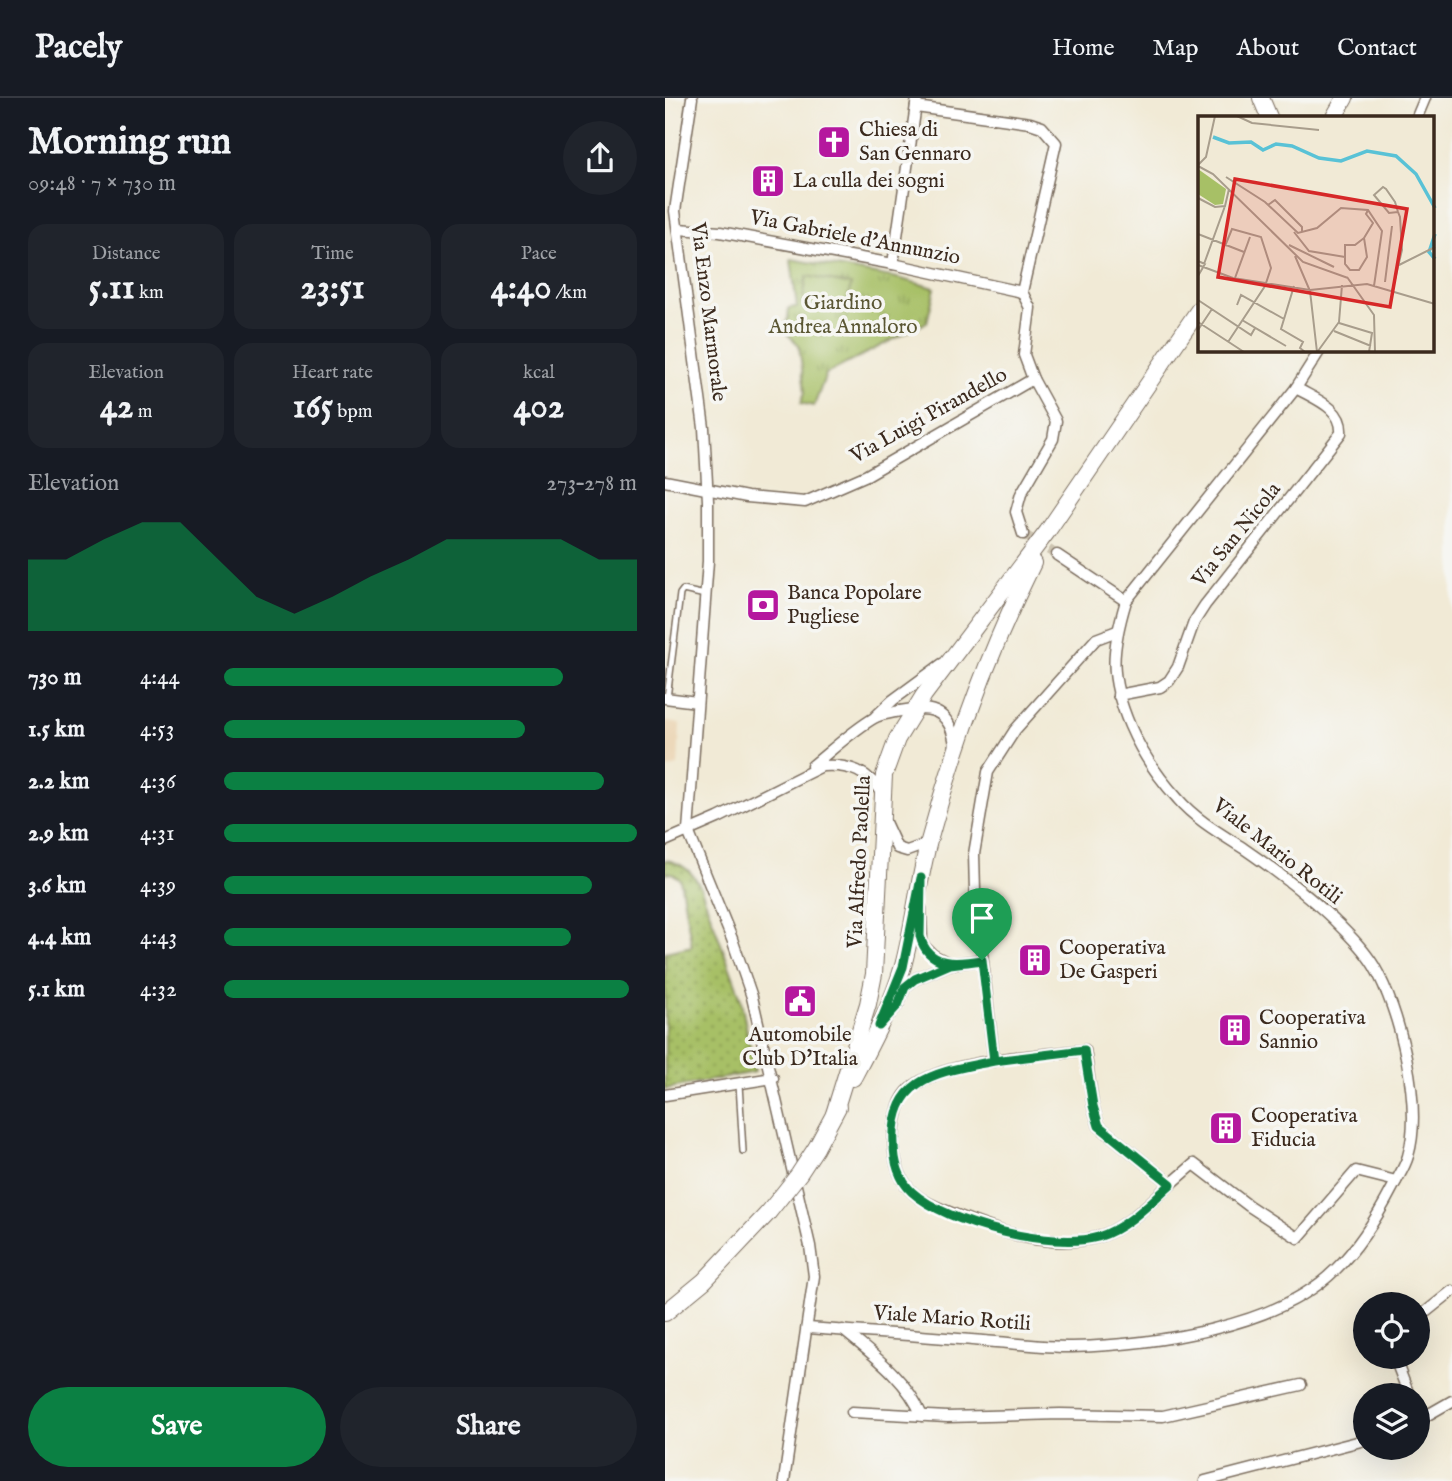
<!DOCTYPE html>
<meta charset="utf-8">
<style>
body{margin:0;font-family:"IM FELL English",serif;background:#20242c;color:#f1f3f6;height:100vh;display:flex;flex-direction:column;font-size:26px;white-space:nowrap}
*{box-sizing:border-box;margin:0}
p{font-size:23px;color:#9ea1a6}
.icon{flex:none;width:38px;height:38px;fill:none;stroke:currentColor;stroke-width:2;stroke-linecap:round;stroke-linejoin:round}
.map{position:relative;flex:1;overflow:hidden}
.drawer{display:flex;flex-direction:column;background:#171b24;width:665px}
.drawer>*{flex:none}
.tools{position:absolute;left:688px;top:1194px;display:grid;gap:14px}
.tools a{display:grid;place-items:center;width:77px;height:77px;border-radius:50%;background:#171b24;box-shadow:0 7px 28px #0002;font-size:35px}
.pin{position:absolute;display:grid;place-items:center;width:60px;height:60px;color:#fff;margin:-72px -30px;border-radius:50% 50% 50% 0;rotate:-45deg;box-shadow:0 0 7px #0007}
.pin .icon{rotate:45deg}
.round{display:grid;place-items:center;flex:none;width:74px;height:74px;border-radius:37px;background:#20242c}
.headline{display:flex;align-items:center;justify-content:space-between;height:119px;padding:0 28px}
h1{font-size:38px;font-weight:700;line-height:52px}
.metrics{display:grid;grid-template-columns:repeat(3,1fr);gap:10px;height:119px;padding:7px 28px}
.metrics div{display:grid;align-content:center;border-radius:18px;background:#20242c;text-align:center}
.metrics b{font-size:35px;font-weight:700}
.metrics small{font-size:19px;font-weight:400}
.metrics p{font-size:19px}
.chart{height:196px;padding:14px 28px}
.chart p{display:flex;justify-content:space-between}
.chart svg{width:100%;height:126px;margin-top:7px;fill:#0b8043;opacity:.7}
.primary-button{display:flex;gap:14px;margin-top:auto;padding:14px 28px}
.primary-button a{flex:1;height:80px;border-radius:42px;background:#0b8043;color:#fff;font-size:28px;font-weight:700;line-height:80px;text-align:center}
.primary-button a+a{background:#20242c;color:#f1f3f6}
ul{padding:0 28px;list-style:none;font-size:23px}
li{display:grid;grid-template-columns:112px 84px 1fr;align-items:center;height:52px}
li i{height:18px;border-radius:9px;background:#0b8043}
header{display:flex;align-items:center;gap:42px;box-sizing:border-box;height:98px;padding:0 35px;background:#171b24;border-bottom:2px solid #363941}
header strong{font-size:33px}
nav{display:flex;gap:38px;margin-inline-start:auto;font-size:24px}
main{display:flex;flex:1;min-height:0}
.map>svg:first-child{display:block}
.built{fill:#ecd8ba}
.grass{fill:url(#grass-dots);stroke:#717542;stroke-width:2}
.park{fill:url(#park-tufts);stroke:#717542;stroke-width:2}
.garden{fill:#a7c066;stroke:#717542;stroke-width:2}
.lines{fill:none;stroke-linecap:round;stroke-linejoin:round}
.street-tunnel{stroke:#cdc4b1;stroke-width:10;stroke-dasharray:10 5;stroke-linecap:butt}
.lane-casing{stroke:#7b6d5e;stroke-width:8}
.street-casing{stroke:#7b6d5e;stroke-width:13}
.secondary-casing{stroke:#7b6d5e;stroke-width:18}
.lane{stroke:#fff;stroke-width:5}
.street{stroke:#fff;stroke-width:10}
.secondary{stroke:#fff;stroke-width:16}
.secondary-bridge-casing{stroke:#7b6d5e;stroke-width:18;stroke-linecap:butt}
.secondary-bridge{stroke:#fff;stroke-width:16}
.route-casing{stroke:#fff;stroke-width:14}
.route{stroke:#0b8043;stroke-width:9}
.labels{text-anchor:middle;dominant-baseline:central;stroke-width:7;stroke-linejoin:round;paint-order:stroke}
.poi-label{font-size:21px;fill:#3b2a1e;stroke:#f6f6f2;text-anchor:start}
.street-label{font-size:21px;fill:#3b2a1e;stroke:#f6f6f2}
.park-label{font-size:21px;fill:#5b5734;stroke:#f6f6f2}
.inset-river{fill:none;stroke:#59c2d6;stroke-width:3.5}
.inset-road{fill:none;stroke:#a89d8c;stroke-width:2}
.view{fill:#d62828;fill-opacity:0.15;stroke:#d62828;stroke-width:3.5}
.inset-edge{fill:none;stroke:#3b2a1e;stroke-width:3.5}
</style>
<header>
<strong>Pacely</strong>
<nav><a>Home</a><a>Map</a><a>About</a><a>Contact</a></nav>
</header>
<main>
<section class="drawer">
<div class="headline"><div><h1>Morning run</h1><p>09:48 · 7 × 730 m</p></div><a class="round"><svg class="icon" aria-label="share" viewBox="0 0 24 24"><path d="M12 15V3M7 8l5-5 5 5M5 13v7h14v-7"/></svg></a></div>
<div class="metrics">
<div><p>Distance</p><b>5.11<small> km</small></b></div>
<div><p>Time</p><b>23:51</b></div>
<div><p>Pace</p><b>4:40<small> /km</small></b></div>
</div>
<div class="metrics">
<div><p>Elevation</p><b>42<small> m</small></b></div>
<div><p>Heart rate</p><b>165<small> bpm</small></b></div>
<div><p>kcal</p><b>402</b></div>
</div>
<div class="chart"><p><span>Elevation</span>273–278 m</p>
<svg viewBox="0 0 160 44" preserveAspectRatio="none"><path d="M0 44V19L10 19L20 12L30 6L40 6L50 19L60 32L70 38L80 32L90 25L100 19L110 12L120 12L130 12L140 12L150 19L160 19V44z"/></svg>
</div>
<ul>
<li><b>730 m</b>4:44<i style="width:82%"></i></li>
<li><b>1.5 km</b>4:53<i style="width:73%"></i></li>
<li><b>2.2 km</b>4:36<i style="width:92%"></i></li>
<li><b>2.9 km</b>4:31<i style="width:100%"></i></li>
<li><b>3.6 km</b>4:39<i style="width:89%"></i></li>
<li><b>4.4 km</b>4:43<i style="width:84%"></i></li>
<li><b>5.1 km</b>4:32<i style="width:98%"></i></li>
</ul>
<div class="primary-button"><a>Save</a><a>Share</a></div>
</section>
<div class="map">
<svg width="787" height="1383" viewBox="0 0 787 1383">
<defs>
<pattern id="grass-dots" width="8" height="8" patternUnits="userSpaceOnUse" patternTransform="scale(1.75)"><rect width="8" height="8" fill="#a7c066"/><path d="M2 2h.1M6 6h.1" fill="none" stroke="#899c53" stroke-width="1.8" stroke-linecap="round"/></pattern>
<pattern id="park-tufts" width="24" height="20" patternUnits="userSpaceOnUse" patternTransform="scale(1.75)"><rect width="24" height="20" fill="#a7c066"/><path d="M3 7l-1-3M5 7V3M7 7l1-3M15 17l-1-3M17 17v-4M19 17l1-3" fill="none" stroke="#899c53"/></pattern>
</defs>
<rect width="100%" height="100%" fill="#f6f6f2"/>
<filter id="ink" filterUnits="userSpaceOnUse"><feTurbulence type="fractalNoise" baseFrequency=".0143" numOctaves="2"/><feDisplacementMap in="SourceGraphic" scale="14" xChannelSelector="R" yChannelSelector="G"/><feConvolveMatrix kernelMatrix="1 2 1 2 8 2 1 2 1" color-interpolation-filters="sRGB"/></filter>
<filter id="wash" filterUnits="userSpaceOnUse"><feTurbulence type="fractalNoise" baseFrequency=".00686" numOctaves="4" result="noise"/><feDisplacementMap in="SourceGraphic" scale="28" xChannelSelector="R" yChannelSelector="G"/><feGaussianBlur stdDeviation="1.57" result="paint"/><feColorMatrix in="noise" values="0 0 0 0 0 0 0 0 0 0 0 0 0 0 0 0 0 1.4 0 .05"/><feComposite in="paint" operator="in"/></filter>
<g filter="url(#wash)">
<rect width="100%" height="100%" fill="#f1ead6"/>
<polygon class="built" points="0,623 15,626 13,668 0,671"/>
<path class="grass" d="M0,762C16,764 27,773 35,788L75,898L90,974L0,991V854L27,848L15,781L7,775L0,776Z"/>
<polygon class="park" points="126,161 232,180 270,190 262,224 161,276 149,308 136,305 140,294 134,247 118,232 123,220 124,210 132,209"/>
<polygon class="garden" points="142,178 186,187 180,214 137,206"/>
</g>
<g filter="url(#ink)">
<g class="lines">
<polyline class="street-tunnel" points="358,436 392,457"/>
<g class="lane-casing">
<g id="lane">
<polyline points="2,600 15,496 18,492 40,497"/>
<polyline points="74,986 78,1053"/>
</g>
</g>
<g class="street-casing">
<g id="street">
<polyline points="27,0 10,113 39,330 43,403 43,463 23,733 67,841 87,899 145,1148 149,1178 119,1383"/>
<polyline points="752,19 760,0"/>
<polyline points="13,131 55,134 228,166 357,194"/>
<polyline points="228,166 252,0"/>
<polyline points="0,383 82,399 140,404 202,377 368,281 359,257 365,210 357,194 391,45 377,29 365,25 251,9"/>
<polyline points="358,436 351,414 356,396 388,341 391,323 368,281"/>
<polyline points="392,457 461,503"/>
<path d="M453,597L495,589L504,583L513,569L529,524L540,507L676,335C678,310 650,301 631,290"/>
<polyline points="0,600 32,604"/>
<polyline points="211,618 228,602 277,566"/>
<path d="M147,668C167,652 187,633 209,620C215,616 223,616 230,614C262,607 286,609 290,648"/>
<polyline points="219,722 232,750 242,753 264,745"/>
<path d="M0,743L53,720L157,668C184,666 204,673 218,698"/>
<polyline points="256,810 257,846 268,857 285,866"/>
<polyline points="223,918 233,907 240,889 250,881 285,866 316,862"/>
<path d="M420,952L428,1008L434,1028L506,1086C484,1105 462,1130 433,1139C386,1152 333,1134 289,1116C274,1110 259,1105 247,1094C232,1080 227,1055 229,1035C230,1021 234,1001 245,991C276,962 377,957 420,952Z"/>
<polyline points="329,963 310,793 309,756 323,674 350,632 431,541 452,533"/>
<polyline points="0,997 108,980"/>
<polyline points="506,1086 529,1066 584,1108 633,1140 691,1073 731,1083"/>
<polyline points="752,1221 787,1193"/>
<path d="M143,1230C202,1234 260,1238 319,1243C348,1245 378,1249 407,1249C486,1247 612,1230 670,1172C694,1149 713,1118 728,1089C733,1079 740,1069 743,1058C758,1008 735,912 709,868C698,850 683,836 669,822C641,795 610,772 578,750C556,736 530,721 513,701C492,678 477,656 465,628C444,579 446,553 461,503L631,290L655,252"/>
<path d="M178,1232C208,1257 242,1281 257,1318"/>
<polyline points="729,1258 744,1297"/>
<polyline points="187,1314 282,1319 395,1316 498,1318 636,1287"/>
<polyline points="752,1323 787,1303"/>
<polyline points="540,1383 700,1342"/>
</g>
</g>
<g class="secondary-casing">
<g id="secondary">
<polyline points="596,0 604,19"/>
<polyline points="669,19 680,0"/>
<path d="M188,980C207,944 227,907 238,868C249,827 253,784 264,743C290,647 324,554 368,465"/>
<polyline points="169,1016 203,906 209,876 219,677 232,641 259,597 382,434 535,210"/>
<polyline points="151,1050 173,1009"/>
<polyline points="0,1215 39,1183 103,1115"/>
</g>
</g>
<use href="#lane" class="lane"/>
<use href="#street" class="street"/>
<use href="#secondary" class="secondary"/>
<g class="secondary-bridge-casing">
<polyline id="secondary-bridge" points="103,1115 134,1076 151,1050"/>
</g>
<use href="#secondary-bridge" class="secondary-bridge"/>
</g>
</g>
<g class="lines" filter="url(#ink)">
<g class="route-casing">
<path id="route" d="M317,862C292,866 263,870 255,838L256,780L238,869L214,928L233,907L240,889L250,881L285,866L317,862L329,963C277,974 225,977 229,1046C229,1063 234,1082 247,1094C282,1126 387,1152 433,1139C462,1130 485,1105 506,1086L434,1028L428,1008L419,952L329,963L317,862"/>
</g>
<use href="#route" class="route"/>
</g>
<defs>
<g id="church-square" transform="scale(1.75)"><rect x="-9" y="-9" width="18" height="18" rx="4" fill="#b5179e" stroke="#f6f6f2"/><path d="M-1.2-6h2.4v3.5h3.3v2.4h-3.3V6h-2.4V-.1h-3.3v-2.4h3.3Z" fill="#fff"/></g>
<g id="building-square" transform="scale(1.75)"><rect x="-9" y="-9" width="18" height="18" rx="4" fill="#b5179e" stroke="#f6f6f2"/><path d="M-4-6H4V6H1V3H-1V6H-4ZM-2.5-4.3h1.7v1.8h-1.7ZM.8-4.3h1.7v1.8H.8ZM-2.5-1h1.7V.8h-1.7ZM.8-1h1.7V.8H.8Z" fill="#fff"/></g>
<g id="bank-square" transform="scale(1.75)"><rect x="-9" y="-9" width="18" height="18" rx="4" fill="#b5179e" stroke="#f6f6f2"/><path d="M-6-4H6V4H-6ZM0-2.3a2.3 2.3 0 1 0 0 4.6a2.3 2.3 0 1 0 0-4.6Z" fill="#fff"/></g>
<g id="civic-square" transform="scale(1.75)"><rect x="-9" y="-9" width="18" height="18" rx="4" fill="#b5179e" stroke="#f6f6f2"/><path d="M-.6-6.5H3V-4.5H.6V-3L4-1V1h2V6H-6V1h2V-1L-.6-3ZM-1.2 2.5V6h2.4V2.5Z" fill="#fff"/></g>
</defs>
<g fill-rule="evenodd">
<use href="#church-square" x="169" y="44"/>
<use href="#building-square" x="103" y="83"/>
<use href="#bank-square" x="98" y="507"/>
<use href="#building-square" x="370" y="862"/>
<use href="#civic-square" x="135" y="903"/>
<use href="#building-square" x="570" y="932"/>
<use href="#building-square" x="561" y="1030"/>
</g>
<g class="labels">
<g class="poi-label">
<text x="194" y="32">Chiesa di<tspan x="194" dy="24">San Gennaro</tspan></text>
<text x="128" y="83">La culla dei sogni</text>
<text x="122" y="495">Banca Popolare<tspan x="122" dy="24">Pugliese</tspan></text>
<text x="394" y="850">Cooperativa<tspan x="394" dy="24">De Gasperi</tspan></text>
<text x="594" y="920">Cooperativa<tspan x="594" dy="24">Sannio</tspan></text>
<text x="135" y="937" text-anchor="middle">Automobile<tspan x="135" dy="24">Club D'Italia</tspan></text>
<text x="586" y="1018">Cooperativa<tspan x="586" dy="24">Fiducia</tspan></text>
</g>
<g class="street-label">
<text transform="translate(190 140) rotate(11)">Via Gabriele d'Annunzio</text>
<text transform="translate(43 214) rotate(83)">Via Enzo Marmorale</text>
<text transform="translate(264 318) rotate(-29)">Via Luigi Pirandello</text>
<text transform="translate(572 437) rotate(-51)">Via San Nicola</text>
<text transform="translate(612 754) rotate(38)">Viale Mario Rotili</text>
<text transform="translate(195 764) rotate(-87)">Via Alfredo Paolella</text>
<text transform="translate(287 1221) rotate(4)">Viale Mario Rotili</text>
</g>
<g class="park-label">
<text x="178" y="205">Giardino<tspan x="178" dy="24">Andrea Annaloro</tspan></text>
</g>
</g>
<g transform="translate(533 18)">
<rect width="236" height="236" fill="#f1ead6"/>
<path d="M0,53L28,73L25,88L17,89L0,78Z" fill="#a7c066"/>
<path class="inset-river" d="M15,21L31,27L53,26L65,34L78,28L94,30L121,42L143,45L169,35L198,40L218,58L237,92M237,118L231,136L237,143"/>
<path class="inset-road" d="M39,0L54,7L121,14M0,49L8,41L17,0M0,50L15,58L105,146L150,162M28,61L67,86L100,117L119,112L143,92L170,94L184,115L176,170M0,82L17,91L27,90L31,73M70,89L77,84L104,111V117M96,116L111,135L147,141M0,118L46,136M166,122L169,141L161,154H152L147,148V129H157ZM166,122L175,107L168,98L170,94M91,129L136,151M27,130L34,113L63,121L73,152L67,170L30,226M97,140L112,175L119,236M0,145L7,148L0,160M6,148L27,90M0,149L35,162L112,174L169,168L237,188M201,149L237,131M149,161L176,199L177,236M37,162L52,121M187,166L194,110M96,170L83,213L105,226L102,232L107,236M194,176L204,134L202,101L200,96L197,86L188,73L185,71L176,79L191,97L200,96M0,184L53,219L57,212M39,189L43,179L86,203M44,204L88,230M0,206L46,236M141,207L174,217L171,236M0,214L14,193M136,215L173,230M120,235L141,206L144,169"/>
<path class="view" d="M37,63L209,93L192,191L20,161Z"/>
<rect width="236" height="236" class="inset-edge"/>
</g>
</svg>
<div class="tools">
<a><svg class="icon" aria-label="locate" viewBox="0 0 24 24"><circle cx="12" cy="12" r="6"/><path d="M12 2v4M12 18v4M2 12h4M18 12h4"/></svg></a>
<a><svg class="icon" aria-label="layers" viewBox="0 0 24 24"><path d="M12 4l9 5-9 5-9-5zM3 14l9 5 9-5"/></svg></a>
</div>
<div class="pin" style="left:317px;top:862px;background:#1e9e55"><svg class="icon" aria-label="arrive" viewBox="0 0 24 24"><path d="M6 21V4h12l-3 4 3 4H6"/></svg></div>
</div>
</main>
